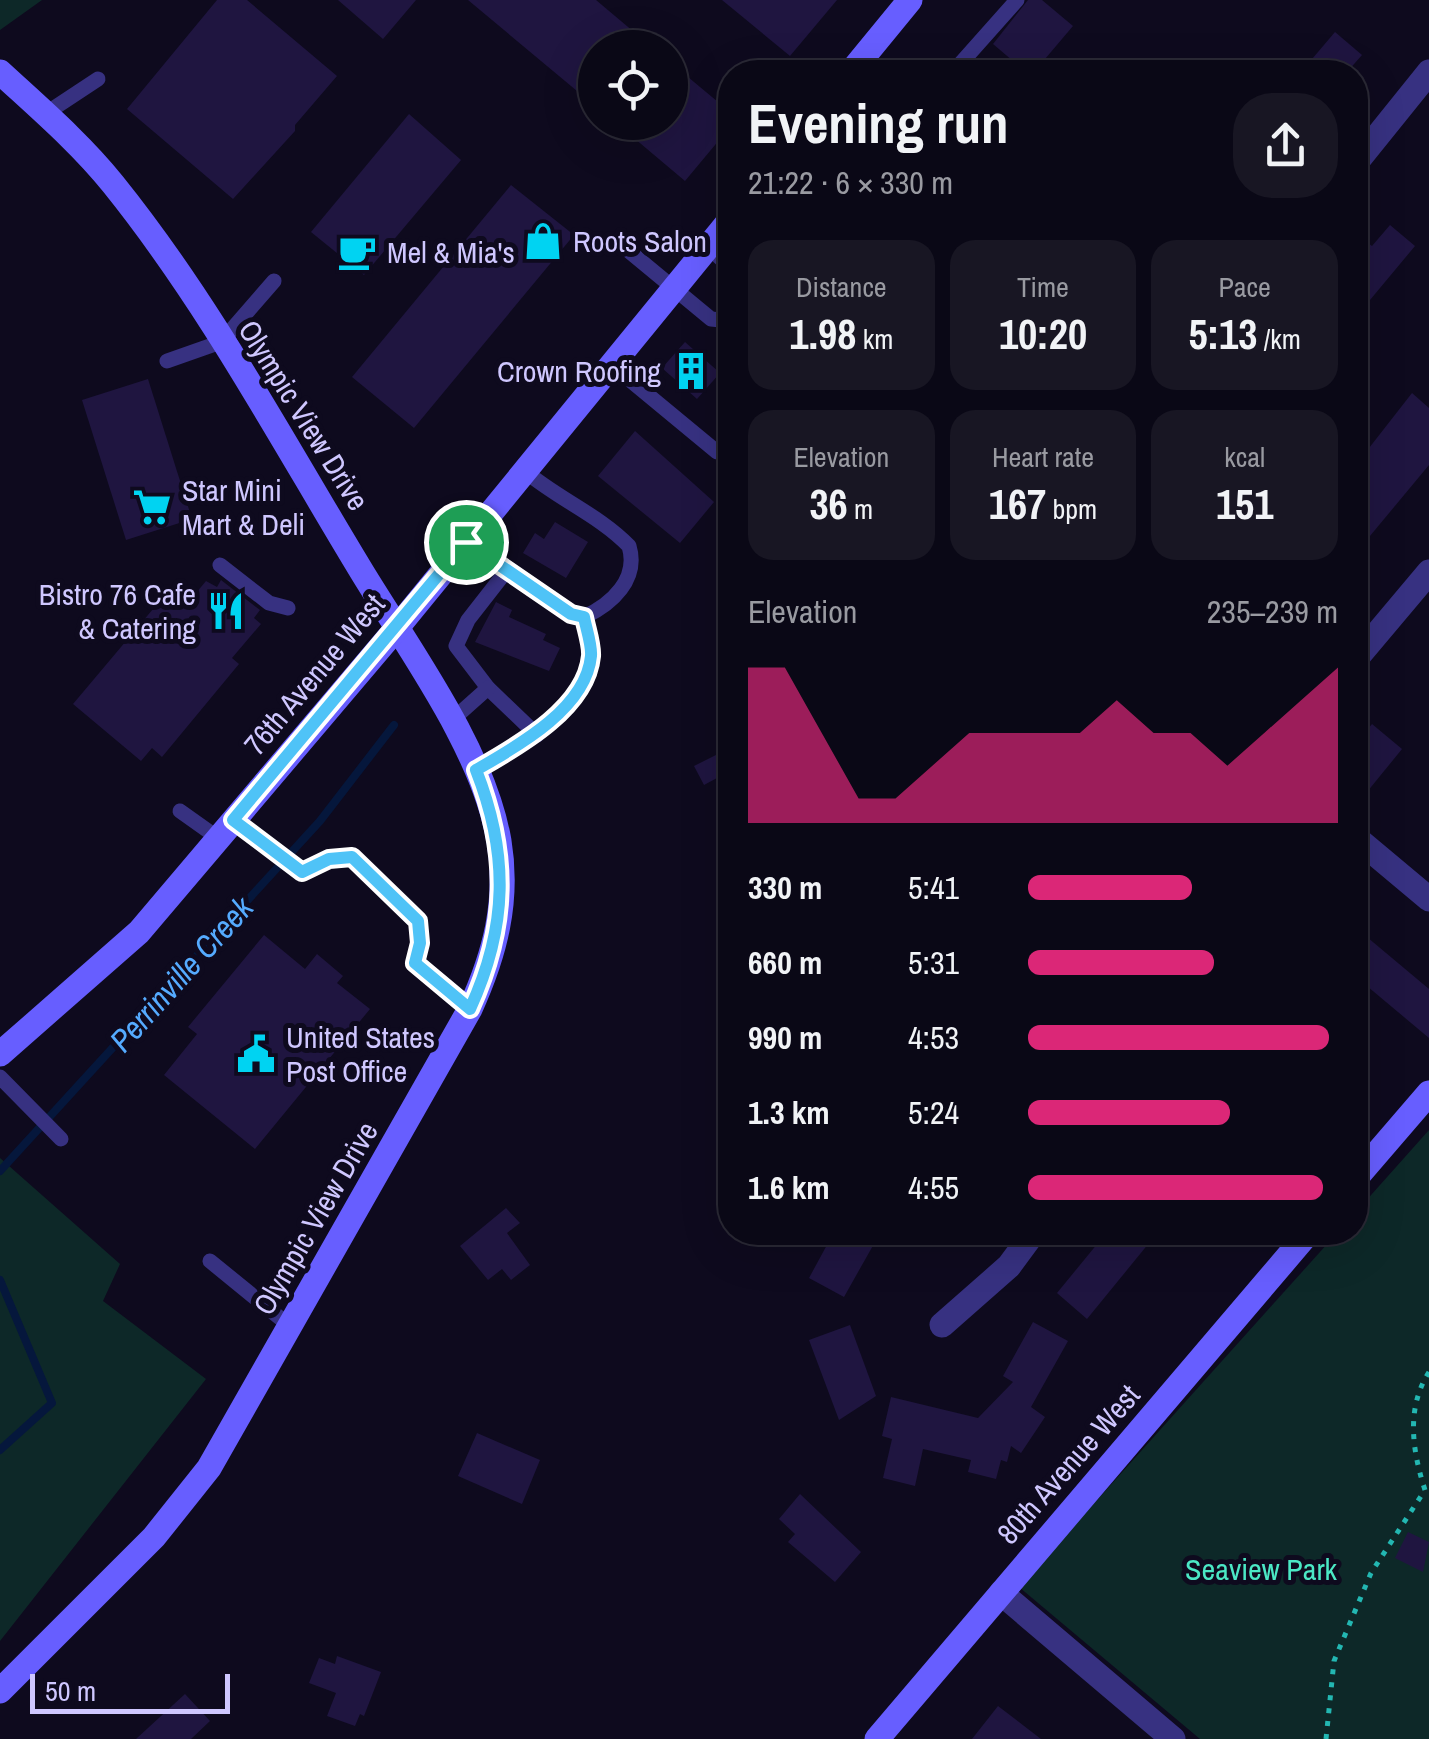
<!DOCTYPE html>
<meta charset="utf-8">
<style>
body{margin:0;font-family:"Archivo Narrow",sans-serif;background:#181623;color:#f1f3f6;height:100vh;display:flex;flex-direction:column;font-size:38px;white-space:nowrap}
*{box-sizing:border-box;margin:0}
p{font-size:32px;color:#999aa1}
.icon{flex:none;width:55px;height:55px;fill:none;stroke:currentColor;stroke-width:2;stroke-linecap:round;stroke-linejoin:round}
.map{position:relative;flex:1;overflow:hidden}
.panel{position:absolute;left:718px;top:60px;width:650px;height:1185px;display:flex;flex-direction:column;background:#0a0816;border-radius:40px;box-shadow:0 10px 40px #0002,0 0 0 2px #2a2935}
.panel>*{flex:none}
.tools{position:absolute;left:578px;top:30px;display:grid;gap:20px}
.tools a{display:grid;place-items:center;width:110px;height:110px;border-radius:50%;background:#0a0816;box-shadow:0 10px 40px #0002,0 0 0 2px #2a2935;font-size:50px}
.scale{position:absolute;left:30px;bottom:25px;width:200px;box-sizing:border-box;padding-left:10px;border:5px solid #cfc7ff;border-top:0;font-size:28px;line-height:35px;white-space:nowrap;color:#cfc7ff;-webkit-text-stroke:8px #0e0a1e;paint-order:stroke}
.pin{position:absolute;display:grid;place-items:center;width:85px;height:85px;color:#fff;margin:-42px;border:5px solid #fff;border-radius:50%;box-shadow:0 2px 10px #0007}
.round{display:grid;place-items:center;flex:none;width:105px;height:105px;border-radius:40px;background:#181623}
.overview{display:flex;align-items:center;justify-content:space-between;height:170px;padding:0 30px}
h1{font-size:55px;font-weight:700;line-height:75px}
.metrics{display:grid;grid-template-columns:repeat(3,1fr);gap:15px;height:170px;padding:10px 30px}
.metrics div{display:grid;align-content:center;border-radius:25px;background:#181623;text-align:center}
.metrics b{font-size:42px;font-weight:700}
.metrics small{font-size:28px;font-weight:400}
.metrics p{font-size:28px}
.chart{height:280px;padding:20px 30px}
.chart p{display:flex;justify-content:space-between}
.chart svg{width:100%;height:180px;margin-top:10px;fill:#db2777;opacity:.7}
ul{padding:0 30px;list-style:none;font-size:32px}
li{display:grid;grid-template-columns:160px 120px 1fr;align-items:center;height:75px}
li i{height:25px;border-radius:12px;background:#db2777}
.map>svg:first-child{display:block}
.green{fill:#0d2828}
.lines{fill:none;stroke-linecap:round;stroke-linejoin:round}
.stream{stroke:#05173c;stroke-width:8}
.building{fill:#1f1540}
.path{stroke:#23b7b2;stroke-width:5;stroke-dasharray:5 8;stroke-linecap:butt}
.lane{stroke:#373181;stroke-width:15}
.street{stroke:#373181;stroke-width:25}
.secondary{stroke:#675eff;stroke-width:25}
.route-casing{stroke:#fff;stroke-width:20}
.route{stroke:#4fc3f7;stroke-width:12}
.labels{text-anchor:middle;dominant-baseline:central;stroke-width:10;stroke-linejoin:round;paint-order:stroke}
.poi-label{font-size:30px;fill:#cfc7ff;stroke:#0e0a1e;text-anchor:start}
.street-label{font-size:30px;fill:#cfc7ff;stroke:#0e0a1e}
.park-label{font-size:30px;fill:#4be8c5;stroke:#0e0a1e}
.water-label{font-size:32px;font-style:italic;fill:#55abff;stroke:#0e0a1e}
</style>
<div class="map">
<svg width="1429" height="1739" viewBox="0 0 1429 1739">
<rect width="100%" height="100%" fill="#0e0a1e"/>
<g class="green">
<polygon points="0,0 42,0 0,30"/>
<polygon points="1429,1130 1429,1739 1200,1739 1019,1587 1337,1233 1355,1232 1355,1213"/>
<polygon points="0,1158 120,1264 103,1301 206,1379 0,1641"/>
</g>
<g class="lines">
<g class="stream">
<polyline points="0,1171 320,821 394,725"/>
<polyline points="0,1280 52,1403 0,1450"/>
</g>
</g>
<g class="building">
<polygon points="217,0 247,0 337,76 295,125 295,131 233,199 127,109"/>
<polygon points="338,0 416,0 383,39"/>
<polygon points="468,0 596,0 653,48 595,48 595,106"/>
<polygon points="722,0 837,0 790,56"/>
<polygon points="1028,0 1042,0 1073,26 1034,72 1026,72 993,44"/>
<polygon points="1335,32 1362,55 1347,72 1301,72"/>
<polygon points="670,62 730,112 730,127 685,181 615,122 670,122"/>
<polygon points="409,114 461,160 364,275 311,232"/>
<polygon points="511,185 574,235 414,428 352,377"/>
<polygon points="1390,225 1415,246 1355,318 1355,251 1364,240 1372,246"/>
<polygon points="685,342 720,373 697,399 662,368"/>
<polygon points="148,379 192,519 126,540 82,400"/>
<polygon points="1412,393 1429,408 1429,465 1355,554 1355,466"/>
<polygon points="635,431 714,502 680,543 598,476"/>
<polygon points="555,522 588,542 566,578 523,553 535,533 544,539"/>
<polygon points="221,580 260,610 254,618 261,624 232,658 239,664 162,757 152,748 141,761 73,704 169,590 186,605 206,581 217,587"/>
<polygon points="496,602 512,610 509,617 546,634 543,640 560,648 549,671 475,642"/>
<polygon points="1372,724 1402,749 1367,792 1355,783 1355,745"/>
<polygon points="730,748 730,771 704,785 694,766"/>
<polygon points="1355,927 1429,989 1429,1038 1355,976"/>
<polygon points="264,935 305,969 317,954 343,976 337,983 370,1009 255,1149 164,1075 197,1034 188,1027"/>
<polygon points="506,1208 520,1223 507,1233 530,1265 511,1280 502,1269 488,1280 460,1246"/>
<polygon points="834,1232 858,1232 875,1242 844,1297 809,1278"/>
<polygon points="1107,1232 1158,1232 1087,1319 1057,1293"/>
<polygon points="1033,1322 1068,1341 1031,1407 1045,1417 1021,1453 1011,1446 1007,1462 1001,1460 996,1479 968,1472 971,1460 923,1449 915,1486 883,1478 892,1439 882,1436 891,1397 978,1418 1013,1382 1003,1376"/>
<polygon points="850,1325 876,1396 839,1420 809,1340"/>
<polygon points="477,1433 540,1460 522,1504 458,1476"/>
<polygon points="800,1494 861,1552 835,1582 788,1542 795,1534 779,1519"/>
<polygon points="1408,1532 1429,1542 1423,1572 1395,1558"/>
<polygon points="337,1656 381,1672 364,1716 360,1714 355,1726 327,1716 336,1693 309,1683 319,1658 335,1664"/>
<polygon points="185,1694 210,1721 191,1739 136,1739"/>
<polygon points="998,1706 1041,1739 972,1739"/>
</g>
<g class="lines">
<path class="path" d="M1326,1739L1334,1661L1371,1573L1425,1490C1412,1450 1406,1408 1429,1372"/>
<g class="lane">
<polyline points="953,72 1017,0"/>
<polyline points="45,114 98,79"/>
<polyline points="624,247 711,319 721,320 730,309"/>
<polyline points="708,247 730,267"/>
<polyline points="167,361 221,342 274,281"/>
<polyline points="613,366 717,452"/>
<path d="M466,542L571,614L584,617C612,604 639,579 629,546C599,515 558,499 525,471"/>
<polyline points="220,565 269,603 288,608"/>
<polyline points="507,570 468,620 456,646 488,688 537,735"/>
<polyline points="451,721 488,688"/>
<path d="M476,769C515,747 586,709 591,656C592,645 586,629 584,617"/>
<polyline points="180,811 218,838"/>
<polyline points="233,820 302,872 329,859 352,857 418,921 420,943 415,963 470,1009"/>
<polyline points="0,1077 61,1139"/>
<polyline points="210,1261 291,1327"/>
</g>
<g class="street">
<polyline points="1355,164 1429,72"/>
<polyline points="1355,660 1429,572"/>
<polyline points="1355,837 1429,899"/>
<polyline points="942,1325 1009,1266 1034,1232"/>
<polyline points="1001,1593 1173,1739"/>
</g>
<g class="secondary">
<path d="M0,72C39,108 80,143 113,184C209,303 283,442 362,572C410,651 483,749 499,841C509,901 495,954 470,1009L209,1468L154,1537L0,1691"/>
<polyline points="851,72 910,0"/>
<polyline points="0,1054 139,932 396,629 730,220"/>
<polyline points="1355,1179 1429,1093"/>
<polyline points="877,1739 1309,1232"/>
</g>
</g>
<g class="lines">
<g class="route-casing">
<path id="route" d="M466,542L571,614L584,617C586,628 592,645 591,656C586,709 516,747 476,770C509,854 508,926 470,1009L415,963L420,943L418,921L352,857L329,859L302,872L233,820Z"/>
</g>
<use href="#route" class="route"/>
</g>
<defs>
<g id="shop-bare" transform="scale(3)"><path d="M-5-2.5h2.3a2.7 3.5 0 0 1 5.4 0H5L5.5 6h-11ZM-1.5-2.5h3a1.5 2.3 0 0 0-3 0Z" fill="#00d3f2" stroke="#0e0a1e" stroke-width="2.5" paint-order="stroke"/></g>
<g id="cafe-bare" transform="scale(3)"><path d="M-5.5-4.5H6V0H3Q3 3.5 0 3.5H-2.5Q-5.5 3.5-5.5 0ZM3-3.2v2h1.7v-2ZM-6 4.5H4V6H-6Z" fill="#00d3f2" stroke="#0e0a1e" stroke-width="2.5" paint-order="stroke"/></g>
<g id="building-bare" transform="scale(3)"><path d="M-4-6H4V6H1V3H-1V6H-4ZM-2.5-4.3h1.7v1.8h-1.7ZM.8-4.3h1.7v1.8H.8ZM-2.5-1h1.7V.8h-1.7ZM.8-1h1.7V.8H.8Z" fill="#00d3f2" stroke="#0e0a1e" stroke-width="2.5" paint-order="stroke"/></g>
<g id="supermarket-bare" transform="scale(3)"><path d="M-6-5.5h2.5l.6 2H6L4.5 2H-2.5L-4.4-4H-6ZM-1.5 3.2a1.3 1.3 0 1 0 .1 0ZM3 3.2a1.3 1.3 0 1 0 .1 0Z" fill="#00d3f2" stroke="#0e0a1e" stroke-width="2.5" paint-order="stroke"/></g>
<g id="restaurant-bare" transform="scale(3)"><path d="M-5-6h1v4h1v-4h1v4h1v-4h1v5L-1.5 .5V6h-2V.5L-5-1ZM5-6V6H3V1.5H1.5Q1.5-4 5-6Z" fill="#00d3f2" stroke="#0e0a1e" stroke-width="2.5" paint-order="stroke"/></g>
<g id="civic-bare" transform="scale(3)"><path d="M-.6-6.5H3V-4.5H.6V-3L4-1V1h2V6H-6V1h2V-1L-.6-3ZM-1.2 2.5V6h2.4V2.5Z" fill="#00d3f2" stroke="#0e0a1e" stroke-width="2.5" paint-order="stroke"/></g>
</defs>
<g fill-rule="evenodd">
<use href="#shop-bare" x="543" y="241"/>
<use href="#cafe-bare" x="357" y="252"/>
<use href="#building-bare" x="691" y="371"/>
<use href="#supermarket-bare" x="152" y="507"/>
<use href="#restaurant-bare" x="226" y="611"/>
<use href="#civic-bare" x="256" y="1054"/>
</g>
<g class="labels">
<g class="poi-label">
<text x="573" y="241">Roots Salon</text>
<text x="387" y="252">Mel &amp; Mia's</text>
<text x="661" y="371" text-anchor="end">Crown Roofing</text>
<text x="182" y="490">Star Mini<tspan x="182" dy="34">Mart &amp; Deli</tspan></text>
<text x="196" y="594" text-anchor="end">Bistro 76 Cafe<tspan x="196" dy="34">&amp; Catering</tspan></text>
<text x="286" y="1037">United States<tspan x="286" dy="34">Post Office</tspan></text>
</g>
<g class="street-label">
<text transform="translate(304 415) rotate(58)">Olympic View Drive</text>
<text transform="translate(314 674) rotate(-50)">76th Avenue West</text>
<text transform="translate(315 1218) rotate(-60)">Olympic View Drive</text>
<text transform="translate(1068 1464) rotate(-49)">80th Avenue West</text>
</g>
<g class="park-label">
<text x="1261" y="1569">Seaview Park</text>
</g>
<g class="water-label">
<text transform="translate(181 974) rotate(-48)">Perrinville Creek</text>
</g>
</g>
</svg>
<div class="tools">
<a><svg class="icon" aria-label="locate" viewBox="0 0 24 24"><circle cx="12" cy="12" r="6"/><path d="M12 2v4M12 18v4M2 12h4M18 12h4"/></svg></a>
</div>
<div class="scale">50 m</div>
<div class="pin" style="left:466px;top:542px;background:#1e9e55"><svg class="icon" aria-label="arrive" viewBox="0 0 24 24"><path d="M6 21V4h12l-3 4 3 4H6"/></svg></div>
<section class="panel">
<div class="overview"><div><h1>Evening run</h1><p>21:22 · 6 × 330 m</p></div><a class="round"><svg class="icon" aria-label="share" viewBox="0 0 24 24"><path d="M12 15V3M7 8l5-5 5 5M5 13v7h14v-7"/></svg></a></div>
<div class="metrics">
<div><p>Distance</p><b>1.98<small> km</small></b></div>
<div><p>Time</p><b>10:20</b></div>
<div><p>Pace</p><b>5:13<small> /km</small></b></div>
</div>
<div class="metrics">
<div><p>Elevation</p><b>36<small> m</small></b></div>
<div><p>Heart rate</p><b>167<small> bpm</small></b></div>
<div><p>kcal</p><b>151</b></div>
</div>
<div class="chart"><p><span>Elevation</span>235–239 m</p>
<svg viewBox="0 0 160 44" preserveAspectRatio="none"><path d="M0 44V6L10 6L20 22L30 38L40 38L50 30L60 22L70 22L80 22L90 22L100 14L110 22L120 22L130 30L140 22L150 14L160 6V44z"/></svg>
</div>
<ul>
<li><b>330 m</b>5:41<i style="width:53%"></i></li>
<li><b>660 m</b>5:31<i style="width:60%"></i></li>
<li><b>990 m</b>4:53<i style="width:97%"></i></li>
<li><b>1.3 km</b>5:24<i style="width:65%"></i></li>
<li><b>1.6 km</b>4:55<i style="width:95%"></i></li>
</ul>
</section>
</div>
